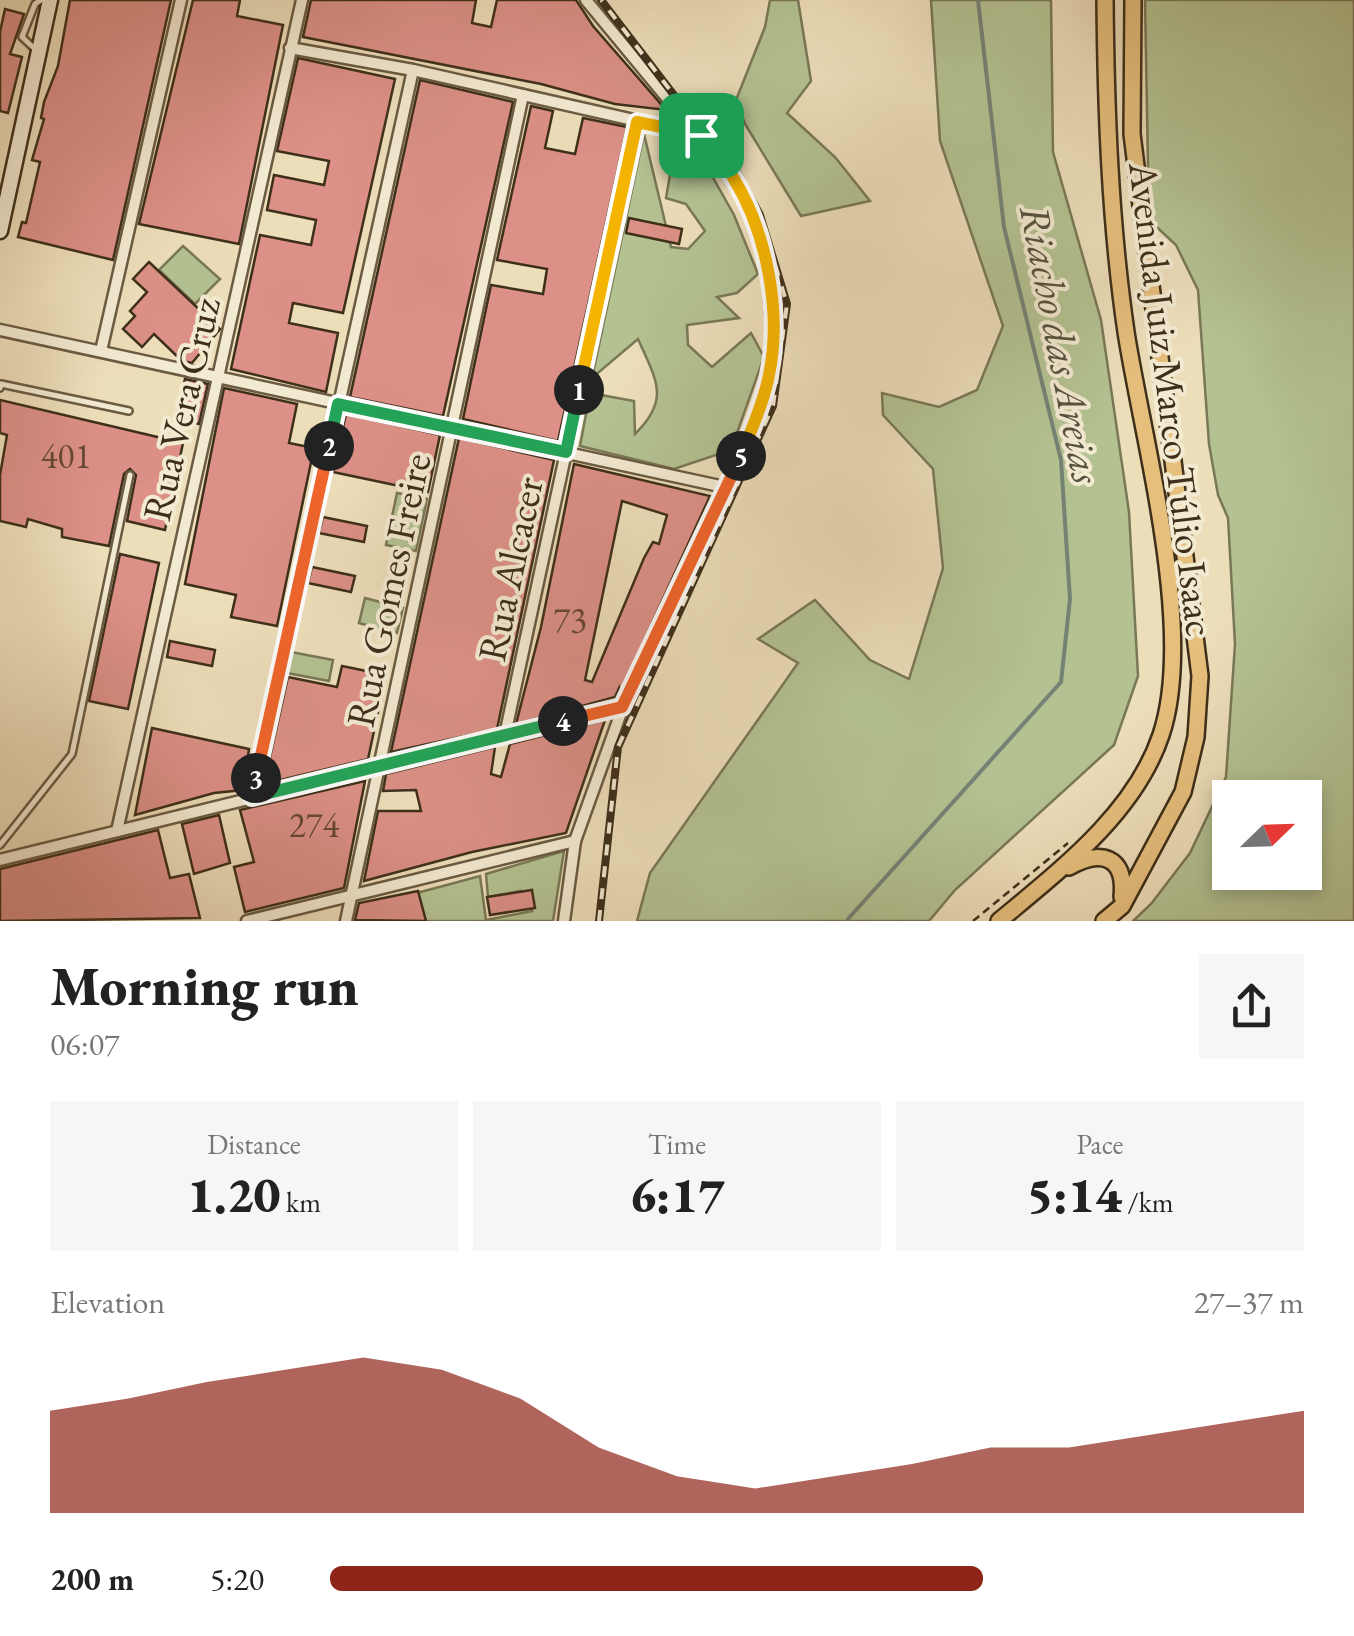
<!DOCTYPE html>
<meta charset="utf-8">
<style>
body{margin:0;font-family:"EB Garamond",serif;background:#f6f6f6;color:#222;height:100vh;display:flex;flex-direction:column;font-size:38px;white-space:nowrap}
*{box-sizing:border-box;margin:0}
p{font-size:32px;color:#767676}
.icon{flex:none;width:55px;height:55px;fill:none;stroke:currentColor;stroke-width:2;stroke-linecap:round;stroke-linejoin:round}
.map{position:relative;height:921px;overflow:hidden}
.drawer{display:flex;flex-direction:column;background:#fff;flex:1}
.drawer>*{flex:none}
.needle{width:65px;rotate:67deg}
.controls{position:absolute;left:1212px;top:780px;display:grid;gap:20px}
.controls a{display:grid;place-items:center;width:110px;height:110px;border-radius:0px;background:#fff;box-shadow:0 5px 15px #0003;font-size:50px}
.pin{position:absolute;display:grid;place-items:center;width:85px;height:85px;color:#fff;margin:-42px;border-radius:20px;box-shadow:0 5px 15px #0006}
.km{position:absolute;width:50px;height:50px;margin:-25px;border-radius:50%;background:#222;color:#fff;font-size:28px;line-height:50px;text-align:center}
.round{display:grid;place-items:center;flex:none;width:105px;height:105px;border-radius:0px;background:#f6f6f6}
.headline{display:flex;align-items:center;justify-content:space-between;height:170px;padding:0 50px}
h1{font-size:55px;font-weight:800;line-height:75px}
.stats{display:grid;grid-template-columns:repeat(3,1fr);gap:15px;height:170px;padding:10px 50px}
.stats div{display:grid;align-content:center;border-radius:0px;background:#f6f6f6;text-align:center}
.stats b{font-size:50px;font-weight:800}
.stats small{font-size:28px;font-weight:400}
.stats p{font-size:28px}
.chart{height:280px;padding:20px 50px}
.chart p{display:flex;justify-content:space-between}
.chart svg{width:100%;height:180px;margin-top:10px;fill:#8f2418;opacity:.7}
ul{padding:0 50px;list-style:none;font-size:32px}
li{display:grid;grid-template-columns:160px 120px 1fr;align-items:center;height:75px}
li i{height:25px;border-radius:12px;background:#8f2418}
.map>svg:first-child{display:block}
.green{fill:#b4c292;stroke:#797856;stroke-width:2.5;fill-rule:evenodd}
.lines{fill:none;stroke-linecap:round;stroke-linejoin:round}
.stream{stroke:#758376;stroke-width:4}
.building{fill:#dc9087;stroke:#3e2f1a;stroke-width:2.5;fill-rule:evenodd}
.service-casing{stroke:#6a5b42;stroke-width:10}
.minor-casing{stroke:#6a5b42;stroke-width:15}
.secondary-casing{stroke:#3e2f1a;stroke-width:19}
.primary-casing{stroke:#3e2f1a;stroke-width:20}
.path{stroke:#3e2f1a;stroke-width:2.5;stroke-dasharray:8 5;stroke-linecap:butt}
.service{stroke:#f3ead2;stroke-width:5}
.minor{stroke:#f3ead2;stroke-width:10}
.secondary{stroke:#f3ead2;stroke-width:14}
.primary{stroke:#e6bf7d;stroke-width:15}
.rail-casing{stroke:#3e2f1a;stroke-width:8}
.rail{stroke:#f3ead2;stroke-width:4;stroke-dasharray:11;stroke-linecap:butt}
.split-1-casing{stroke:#fff;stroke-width:20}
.split-2-casing{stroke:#fff;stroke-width:20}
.split-3-casing{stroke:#fff;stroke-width:20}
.split-4-casing{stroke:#fff;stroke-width:20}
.split-5-casing{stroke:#fff;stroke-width:20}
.split-6-casing{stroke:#fff;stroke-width:20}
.split-1{stroke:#f5b400;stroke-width:12}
.split-2{stroke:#22a559;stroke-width:12}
.split-3{stroke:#f0652b;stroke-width:12}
.split-4{stroke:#22a559;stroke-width:12}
.split-5{stroke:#f0652b;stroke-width:12}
.split-6{stroke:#f5b400;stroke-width:12}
.labels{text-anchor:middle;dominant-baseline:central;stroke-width:8;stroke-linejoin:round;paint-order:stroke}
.number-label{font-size:35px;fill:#664735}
.street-label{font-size:40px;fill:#3e2f1a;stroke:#f3ead2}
.water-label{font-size:42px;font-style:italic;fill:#555240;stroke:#f3ead2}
</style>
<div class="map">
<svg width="1354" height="921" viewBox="0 0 1354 921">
<rect width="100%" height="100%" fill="#eddeba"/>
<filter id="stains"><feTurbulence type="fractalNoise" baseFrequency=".002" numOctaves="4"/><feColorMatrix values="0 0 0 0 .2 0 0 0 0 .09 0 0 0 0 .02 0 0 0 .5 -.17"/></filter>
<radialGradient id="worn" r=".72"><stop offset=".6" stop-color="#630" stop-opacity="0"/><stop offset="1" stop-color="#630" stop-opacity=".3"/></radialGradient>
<g class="green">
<polygon points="770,0 798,0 811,81 787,113 835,157 870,201 801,216 745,124 736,100 765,27"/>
<polygon points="931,0 1051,0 1053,152 1101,320 1129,512 1138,676 1114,745 955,890 929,921 637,921 650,873 798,663 758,639 815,600 870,660 909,679 943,568 933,469 883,415 882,393 939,407 977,390 1003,326 940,141"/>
<path d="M1145,0H1354V921H1133L1151,904L1190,853L1226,777L1235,644L1228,518L1218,495L1209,444L1198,290L1176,245L1149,220ZM1230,798H1305V872H1230Z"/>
<path d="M644,134L671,247L688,249L705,231L686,204L666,198L676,140L698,151L734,215L758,274L737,293L717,297L739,318L687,325L688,345L712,367L751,333L764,357L731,450L674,469L580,446L590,393L634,401L635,434C671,399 656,380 638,339L592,378Z"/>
<polygon points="183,246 220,279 195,304 159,270"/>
<polygon points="397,493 427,499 416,551 386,545"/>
<polygon points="365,598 403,608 397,633 359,623"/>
<polygon points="291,652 333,660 329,681 287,673"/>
<polygon points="564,851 553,921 422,921 417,893 480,876 486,920 532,911 521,891 488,897 486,874"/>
</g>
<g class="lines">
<polyline class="stream" points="848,919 1061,682 1070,599 1061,460 1004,227 978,0"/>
</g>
<g class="building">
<polygon points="70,0 171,0 113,260 18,237 22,222 26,223 40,162 32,160 44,119 41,118 44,102 58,66"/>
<polygon points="193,0 240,0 237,16 283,25 239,244 139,224"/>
<polygon points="311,0 476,0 472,23 491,27 497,0 576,0 593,26 666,110 615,104 541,84 303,37"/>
<polygon points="5,9 24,14 10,54 22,57 8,113 0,111 0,32"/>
<polygon points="298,58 395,79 343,313 293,303 289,323 338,333 326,392 231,369 260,235 311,245 316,220 267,210 274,175 324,185 329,161 277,151"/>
<polygon points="420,80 513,102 443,416 350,397"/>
<polygon points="531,106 553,111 545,148 575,154 583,118 627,127 558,441 463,419 491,285 543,294 547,269 497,260"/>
<polygon points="629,218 682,229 679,244 626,233"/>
<polygon points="149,262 220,329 192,363 182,361 154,334 142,347 123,329 135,316 130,311 147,292 133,279"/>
<polygon points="185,379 208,384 199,424 176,418"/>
<polygon points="224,388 297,404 289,443 314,448 277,626 231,617 236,595 185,584"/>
<polygon points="0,400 183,443 165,530 127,521 136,475 130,469 124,474 109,546 62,537 62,529 28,519 26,527 0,521 0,475 7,435 0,433"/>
<polygon points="346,414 440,435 428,492 333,472"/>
<polygon points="459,438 554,460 497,729 391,752"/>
<path d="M574,464L710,496L620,693L619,688L615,697L516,724L541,627ZM622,501L667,515L659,544L653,542L644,558L592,682L585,680Z"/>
<polygon points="323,517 367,526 364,542 319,533"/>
<polygon points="120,554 159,563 128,709 89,701"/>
<polygon points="312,567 355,576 351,592 308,583"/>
<polygon points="170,641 215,650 212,666 167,657"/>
<polygon points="342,666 386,675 368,759 264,784 288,677 337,687"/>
<polygon points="605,720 566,833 472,852 364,881 378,811 421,811 416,790 383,791 386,774 495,747 491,774 501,777 510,744"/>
<polygon points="152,728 249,749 243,790 214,793 135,815"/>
<polygon points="365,781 344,888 245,912 234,867 254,862 240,810"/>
<polygon points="219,815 230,863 194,874 182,824"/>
<polygon points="158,830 170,878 189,874 200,918 0,921 0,869"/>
<polygon points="532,890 535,908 490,915 487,897"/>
<polygon points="418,891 426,921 355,920 359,903"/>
</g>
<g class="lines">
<g class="service-casing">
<g id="service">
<polyline points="36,50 22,37 35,4 41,0"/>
<polyline points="0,388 1,384 129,411"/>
<polyline points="0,845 72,754 130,475"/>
</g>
</g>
<g class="minor-casing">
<g id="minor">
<polyline points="290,48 413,70 700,135"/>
<polyline points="0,330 729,488"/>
<polyline points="101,351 181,0"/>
<polyline points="505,735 637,123"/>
<polyline points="252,797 413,70"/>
<polyline points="117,831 302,0"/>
<polyline points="0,860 623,707"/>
<polyline points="247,921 575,841"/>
<polyline points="346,921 523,95"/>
<polyline points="564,921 575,841 623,707 729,488 755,420 770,374 772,326 768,274 757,230 734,179 586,0"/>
</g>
</g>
<g class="secondary-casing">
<polyline id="secondary" points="0,231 50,0"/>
</g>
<g class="primary-casing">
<g id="primary">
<path d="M1069,867C1101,849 1126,856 1122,897"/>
<path d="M999,921C1060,870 1135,813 1161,735C1196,631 1143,441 1126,332C1110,222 1106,111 1105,0"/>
<polyline points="1104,921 1122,906 1183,792 1196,737 1200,676 1132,134 1133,0"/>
</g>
</g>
<polyline class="path" points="973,921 1068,843"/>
<use href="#service" class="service"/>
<use href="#minor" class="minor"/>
<use href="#secondary" class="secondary"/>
<use href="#primary" class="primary"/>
<g class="rail-casing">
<polyline id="rail" points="599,921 618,747 773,406 787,304 760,215 730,159 690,116 601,0"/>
</g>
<use href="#rail" class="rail"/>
</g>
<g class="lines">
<g class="split-1-casing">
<polyline id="split-1" points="579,390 637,122 701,135"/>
</g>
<g class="split-2-casing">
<polyline id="split-2" points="329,446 338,404 566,452 579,390"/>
</g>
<g class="split-3-casing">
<polyline id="split-3" points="256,778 329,446"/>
</g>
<g class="split-4-casing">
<polyline id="split-4" points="256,778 252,797 563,721"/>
</g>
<g class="split-5-casing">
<polyline id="split-5" points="563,721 622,707 741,456"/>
</g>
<g class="split-6-casing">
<path id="split-6" d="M701,135C712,149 725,163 734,179C767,233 782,313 769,375C764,402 751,430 741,456"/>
</g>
<use href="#split-1" class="split-1"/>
<use href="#split-2" class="split-2"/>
<use href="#split-3" class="split-3"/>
<use href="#split-4" class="split-4"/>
<use href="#split-5" class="split-5"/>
<use href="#split-6" class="split-6"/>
</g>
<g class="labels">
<g class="number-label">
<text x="66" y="455">401</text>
<text x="570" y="619">73</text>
<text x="314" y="824">274</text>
</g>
<g class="street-label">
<text transform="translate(1172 399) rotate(83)">Avenida Juiz Marco Túlio Isaac</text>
<text transform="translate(181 409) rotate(-77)">Rua Vera Cruz</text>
<text transform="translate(510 569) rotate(-78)">Rua Alcacer</text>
<text transform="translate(388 590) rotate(-78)">Rua Gomes Freire</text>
</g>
<g class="water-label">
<text transform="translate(1061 344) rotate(79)">Riacho das Areias</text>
</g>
</g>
<rect width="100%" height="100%" filter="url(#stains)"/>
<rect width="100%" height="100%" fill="url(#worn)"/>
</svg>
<div class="controls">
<a><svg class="needle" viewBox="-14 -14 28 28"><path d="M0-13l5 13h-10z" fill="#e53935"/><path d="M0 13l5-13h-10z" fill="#767676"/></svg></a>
</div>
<div class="pin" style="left:701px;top:135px;background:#1e9e55"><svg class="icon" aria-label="arrive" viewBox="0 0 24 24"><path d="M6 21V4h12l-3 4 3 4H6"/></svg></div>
<b class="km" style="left:579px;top:390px">1</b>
<b class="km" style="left:329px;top:446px">2</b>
<b class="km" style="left:256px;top:778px">3</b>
<b class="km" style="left:563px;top:721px">4</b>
<b class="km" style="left:741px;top:456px">5</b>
</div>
<section class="drawer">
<div class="headline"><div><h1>Morning run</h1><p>06:07</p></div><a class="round"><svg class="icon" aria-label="share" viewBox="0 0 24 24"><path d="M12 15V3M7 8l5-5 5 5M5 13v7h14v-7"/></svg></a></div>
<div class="stats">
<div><p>Distance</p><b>1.20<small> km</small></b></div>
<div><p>Time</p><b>6:17</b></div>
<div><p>Pace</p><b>5:14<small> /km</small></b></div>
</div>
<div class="chart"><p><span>Elevation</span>27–37 m</p>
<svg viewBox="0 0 160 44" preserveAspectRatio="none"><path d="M0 44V19L10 16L20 12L30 9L40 6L50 9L60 16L70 28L80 35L90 38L100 35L110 32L120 28L130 28L140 25L150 22L160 19V44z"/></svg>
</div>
<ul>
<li><b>200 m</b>5:20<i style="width:67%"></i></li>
</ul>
</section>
